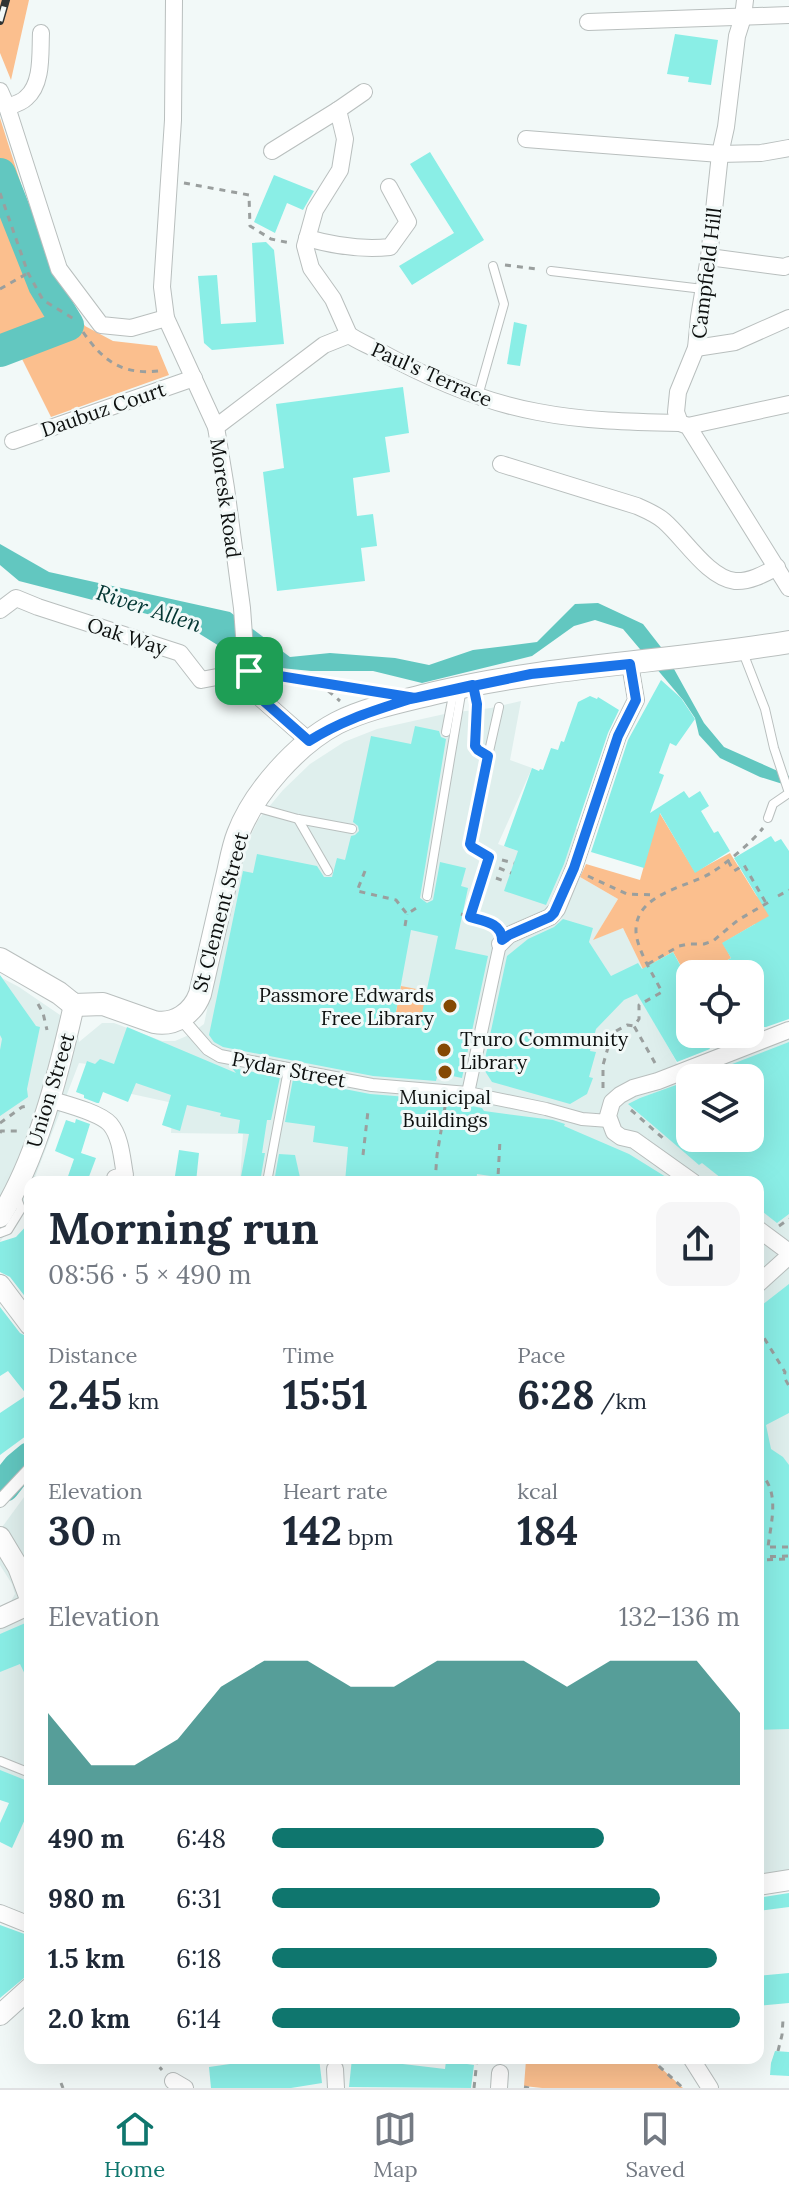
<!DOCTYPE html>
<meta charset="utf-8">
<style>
body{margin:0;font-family:Lora,serif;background:#f6f6f7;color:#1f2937;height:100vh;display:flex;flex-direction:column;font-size:30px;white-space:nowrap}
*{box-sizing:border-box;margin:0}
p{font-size:26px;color:#747a83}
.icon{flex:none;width:44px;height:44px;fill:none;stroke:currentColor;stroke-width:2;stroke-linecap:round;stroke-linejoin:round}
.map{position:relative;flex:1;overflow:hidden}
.sheet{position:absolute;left:24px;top:1176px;width:740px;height:888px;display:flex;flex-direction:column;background:#fff;border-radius:16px;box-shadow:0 8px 32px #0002}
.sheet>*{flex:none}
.tools{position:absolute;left:676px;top:960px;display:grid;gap:16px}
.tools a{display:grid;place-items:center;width:88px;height:88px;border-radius:16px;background:#fff;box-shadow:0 8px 32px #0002;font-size:40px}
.pin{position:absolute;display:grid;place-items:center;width:68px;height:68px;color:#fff;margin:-34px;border-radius:16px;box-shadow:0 4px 12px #0006}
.round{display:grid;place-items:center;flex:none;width:84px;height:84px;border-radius:16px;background:#f6f6f7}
.summary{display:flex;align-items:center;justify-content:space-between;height:136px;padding:0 24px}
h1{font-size:44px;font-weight:700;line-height:60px}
.stats{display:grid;grid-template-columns:repeat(3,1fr);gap:12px;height:136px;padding:8px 24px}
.stats div{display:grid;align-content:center}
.stats b{font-size:40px;font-weight:700}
.stats small{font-size:22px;font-weight:400}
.stats p{font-size:22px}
.chart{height:224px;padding:16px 24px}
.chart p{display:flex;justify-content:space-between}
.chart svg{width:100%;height:144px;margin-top:8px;fill:#0f766e;opacity:.7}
ul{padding:0 24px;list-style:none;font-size:26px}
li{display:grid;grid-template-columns:128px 96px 1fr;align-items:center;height:60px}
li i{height:20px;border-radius:10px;background:#0f766e}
.tab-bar{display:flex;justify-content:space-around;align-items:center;height:112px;border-top:2px solid #e0e1e3;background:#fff;font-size:22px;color:#747a83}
.tab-bar a{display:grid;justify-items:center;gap:4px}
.tab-bar .current{color:#0f766e}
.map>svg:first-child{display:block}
.built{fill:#dfefed;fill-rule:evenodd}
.green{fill:#fbbf8e}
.water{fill:#62c7c0}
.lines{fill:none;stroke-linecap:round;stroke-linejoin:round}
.river{stroke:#62c7c0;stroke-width:32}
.building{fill:#8aeee6;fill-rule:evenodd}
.service-casing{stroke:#b9bfbe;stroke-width:10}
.pedestrian-casing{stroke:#b9bfbe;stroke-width:14}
.minor-casing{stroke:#b9bfbe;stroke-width:18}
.tertiary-casing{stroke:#b9bfbe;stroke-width:22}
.secondary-casing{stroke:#b9bfbe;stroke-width:24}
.path{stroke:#9a9f9e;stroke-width:3;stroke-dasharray:6 6;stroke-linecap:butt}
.service{stroke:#fff;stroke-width:8}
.pedestrian{stroke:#fff;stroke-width:12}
.minor{stroke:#fff;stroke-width:16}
.tertiary{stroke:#fff;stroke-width:20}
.secondary{stroke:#fff;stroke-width:22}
.rail-casing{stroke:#303433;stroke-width:8}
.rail{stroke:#f2f9f8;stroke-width:5;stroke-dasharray:15;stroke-linecap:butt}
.route-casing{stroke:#fff;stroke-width:16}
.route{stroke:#1a73e8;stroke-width:10}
.poi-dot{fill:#854903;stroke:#f2f9f8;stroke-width:3}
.labels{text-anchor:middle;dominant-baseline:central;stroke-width:6;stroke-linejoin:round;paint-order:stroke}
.street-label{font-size:20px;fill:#0d100f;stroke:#f2f9f8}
.poi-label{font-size:20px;fill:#0d100f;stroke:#f2f9f8;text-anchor:end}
.water-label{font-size:22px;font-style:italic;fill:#023532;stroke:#f2f9f8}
</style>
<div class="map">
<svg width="789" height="2088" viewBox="0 0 789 2088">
<rect width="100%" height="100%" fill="#f2f9f8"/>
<g class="built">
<path d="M521,701L510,760L532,768L498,844L518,851L532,813L578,829L551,907L562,911L580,877L618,899L594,939L623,928L659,1000L646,1008L675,1059L683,1080L740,1049L789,1027V1880L758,1885V1182H240L243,1134L171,1133L173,1103L104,1088L110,1067L79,1063L33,1182H30V1191L25,1204L0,1242V977L19,987L63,1017L78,1035L79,1042L102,1023H114L162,1041H175L189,1035L204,1024L239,861L258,820L283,790L310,764L344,742L377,729L449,713L491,708ZM690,1078H750V1138H690Z"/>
<polygon points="30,1489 30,1785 0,1773 0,1609 10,1603 15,1594 12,1584 0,1565 0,1530"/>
</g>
<g class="green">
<polygon points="0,0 29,0 11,80 0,53"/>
<polygon points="0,118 47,266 85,326 113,341 157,346 169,375 51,417 20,355 0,364"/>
<polygon points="659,812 695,872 730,853 756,895 785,928 755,924 723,943 731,958 704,974 690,974 690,982 673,952 655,962 658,1000 623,928 593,940 618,899 580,877 586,864 640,880"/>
<polygon points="401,986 427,991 421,1023 395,1017"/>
<polygon points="515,2058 650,2058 683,2088 542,2088 524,2086 526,2060"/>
</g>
<polygon class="water" points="0,544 49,572 230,612 290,657 330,653 395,658 429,665 473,650 537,642 575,604 598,603 643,624 664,651 704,723 724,747 789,776 789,786 760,777 720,758 699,735 695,718 683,700 623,629 595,620 574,626 532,656 422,683 373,671 311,671 271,667 237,657 182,623 19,581 0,565"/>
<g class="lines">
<g class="river">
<polyline points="0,174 44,285 68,325 0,351"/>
<polyline points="4,1486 18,1468 30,1458"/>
</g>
</g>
<g class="building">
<polygon points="675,34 718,40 711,85 688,82 689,77 667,74"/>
<polygon points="430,152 484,240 412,285 399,266 454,233 410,164"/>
<polygon points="274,175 314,191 303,210 287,203 275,233 254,222"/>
<polygon points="266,242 274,250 284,344 212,350 204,343 198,276 217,275 221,324 256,322 252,243"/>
<polygon points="514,322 527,325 520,366 507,364"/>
<polygon points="403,387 409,433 385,437 390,472 353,478 357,516 373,514 377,546 361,548 365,581 277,591 263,472 284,468 276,404"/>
<polygon points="661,680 681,698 695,719 676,746 670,743 659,773 664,775 650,813 684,791 689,798 700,791 709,806 701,811 714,833 718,831 730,851 695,873 660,813 644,868 591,852 628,740"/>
<polygon points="590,696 597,699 598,697 619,710 608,733 564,864 546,905 504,891 518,851 504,846 532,768 539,771 540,769 543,770 551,748 558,750 561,741 564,742 578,702"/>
<path d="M415,726L439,731L441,737L446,739L420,898L427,903L433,900L440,862L466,868L461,886L468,888L455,949L488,956L462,1078L438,1073L436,1081L373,1076L223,1047L214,1042L209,1035L243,871L253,873L257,854L317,866L324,877H332L337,858L345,860L351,836L355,835L359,831L358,826L353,822L371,736L411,744ZM411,930L438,936L420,1023L395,1017Z"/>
<polygon points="771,836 775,842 781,839 789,851 789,1019 766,1027 755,1027 750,1023 750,974 704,974 731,958 722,943 769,916 734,858"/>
<polygon points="563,919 593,928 589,942 611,976 638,963 642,969 673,952 690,983 690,1034 701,1034 710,1049 677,1062 637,994 624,1000 596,1029 590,1051 596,1052 589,1077 593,1078 587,1094 570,1104 492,1082 483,1068 507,956 528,939 554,927"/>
<polygon points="0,975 36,1026 40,1027 27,1089 28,1097 0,1116 0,1050 2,1039 0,1035"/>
<polygon points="127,1027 236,1073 232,1068 280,1077 271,1120 267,1120 262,1153 265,1153 260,1182 240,1182 249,1134 238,1133 240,1120 220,1116 221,1113 187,1105 180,1131 162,1125 171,1095 136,1083 128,1102 103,1092 99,1103 97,1103 84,1098 84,1095 76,1092 87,1061 95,1064 100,1059 114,1064"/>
<polygon points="789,1042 789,1214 777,1223 758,1208 758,1182 726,1182 702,1163 699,1165 628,1104 640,1098 690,1080 690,1138 750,1138 750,1078 696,1078"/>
<polygon points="293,1079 370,1094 432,1099 482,1108 484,1111 553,1120 565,1124 564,1126 629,1154 674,1182 505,1182 504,1178 477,1174 476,1182 345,1182 348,1147 313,1142 315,1126 285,1122"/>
<polygon points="76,1119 90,1124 81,1153 96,1158 87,1182 66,1182 74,1159 55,1151 66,1120 75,1123"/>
<polygon points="179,1150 199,1153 196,1182 174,1182"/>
<polygon points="279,1154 295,1155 301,1182 274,1182"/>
<polygon points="30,1222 30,1303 10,1277 0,1272 0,1242 16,1237"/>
<polygon points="789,1284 789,1413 766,1425 771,1449 783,1457 789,1465 789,1729 758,1730 758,1308"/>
<polygon points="0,1307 20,1333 30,1338 30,1433 0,1455 0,1413 27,1395 8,1371 0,1376"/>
<polygon points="30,1621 30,1685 20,1664 0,1672 0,1634"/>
<polygon points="0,1770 30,1782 30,1819 26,1817 12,1848 0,1842 0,1823 9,1803 0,1800"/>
<polygon points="789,1893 789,1907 758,1911 758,1898"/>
<polygon points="0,1925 30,1936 30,1973 0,1998"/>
<polygon points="789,1973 789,2003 758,2006 758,1976"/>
<polygon points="775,2051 789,2052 789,2076 770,2075 771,2063"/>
<polygon points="286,2058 319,2058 322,2083 291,2088 211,2088 209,2067 251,2061 252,2064 278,2061 278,2059"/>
<polygon points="352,2058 445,2069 446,2061 474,2065 471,2088 349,2087"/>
</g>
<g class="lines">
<g class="service-casing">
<g id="service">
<polyline points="551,271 703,289"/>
<polyline points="478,396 504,304 493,266"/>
<polyline points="742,650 765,709 774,748 789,793 773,804 768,818"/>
<polyline points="473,685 477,704 475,746 478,750 488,756"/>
<polyline points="446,732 454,690"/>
<polyline points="255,807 298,819 352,829"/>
<polyline points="298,819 328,871"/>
<polyline points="485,871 489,857 472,847 469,840 499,707"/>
<polyline points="427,896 462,688"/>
<polyline points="267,1182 288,1070"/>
<polyline points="0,1233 8,1230 21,1209 16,1196"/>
<polyline points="0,1761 30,1773"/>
</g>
</g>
<g class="pedestrian-casing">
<g id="pedestrian">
<polyline points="181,1018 208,1049 220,1056 372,1085 468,1093 546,1109 582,1119 609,1121"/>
<polyline points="468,1093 500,944"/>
<polyline points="0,1501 30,1469"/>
</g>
</g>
<g class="minor-casing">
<g id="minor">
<polyline points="174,0 173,120 162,287 166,318 216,427 226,488 242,608 246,663 258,696 309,741"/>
<polyline points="745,0 743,17 737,36 726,127 720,154 709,257 699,317 696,348 678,392 676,412 680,423 688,426 789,588"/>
<polyline points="588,22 789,15"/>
<polyline points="0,91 7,107 59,269 101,325 131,328 166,318"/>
<path d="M7,107C13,105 21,103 26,98C43,84 40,53 41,33"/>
<polyline points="526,139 720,154 761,153 789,148"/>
<polyline points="272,151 338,110"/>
<path d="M307,238C335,246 362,250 390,247L408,222L389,187"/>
<polyline points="709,257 784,267 789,265"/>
<polyline points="349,335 333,299 311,268 305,246 315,210 340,170 345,139 338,110 364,92"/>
<polyline points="696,348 735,342 789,318"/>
<polyline points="688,426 789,404"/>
<path d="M216,427L324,345L349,335C358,341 368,345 377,350C426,377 481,402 538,412C584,421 632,422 680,423"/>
<polyline points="13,441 194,378"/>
<path d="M501,464L637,506C646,510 656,514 664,521C684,538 708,578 735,581C750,582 764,574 777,567"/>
<polyline points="0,610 16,598 38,607 180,653 201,680 249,671"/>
<polyline points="500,944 509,935 550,917 557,909 574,868 618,736 636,700 630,664"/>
<path d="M49,1099C65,1104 99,1112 110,1124C121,1137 122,1159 125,1175L115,1178"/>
<polyline points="693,1182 634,1140 621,1137 614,1132 608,1116 612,1102 620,1095 633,1088 658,1081 789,1030"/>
<polyline points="758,1229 789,1252"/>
<polyline points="758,1284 789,1256"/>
<polyline points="0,1913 30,1925"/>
<polyline points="691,2058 710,2088"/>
<polyline points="335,2069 336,2088"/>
<polyline points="173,2081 185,2088"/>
<polyline points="499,2088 500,2073"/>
</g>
</g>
<g class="tertiary-casing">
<g id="tertiary">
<path d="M0,1217C37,1159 59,1072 74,1005"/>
<polyline points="0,1285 30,1325"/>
<polyline points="0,1537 18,1567 30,1599"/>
<polyline points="0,1618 30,1604"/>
<polyline points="758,1885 789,1880"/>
<polyline points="0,2015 30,1988"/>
</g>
</g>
<g class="secondary-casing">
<path id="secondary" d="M0,959L59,993L74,1005L103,1004L154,1022C175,1026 193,1013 200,994C209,956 217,919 226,881C230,866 232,849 238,834C254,792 297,744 337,723C367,708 403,701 435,693C552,665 671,662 789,642"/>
</g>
<g class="path">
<polyline points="184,183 249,195 250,226 271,239 290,243"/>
<polyline points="0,193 28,273 43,300 74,319"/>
<polyline points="505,265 537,269"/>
<polyline points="0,289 28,273"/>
<path d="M83,332C103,361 122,375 159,371"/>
<polyline points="269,674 364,690"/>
<polyline points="319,683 340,701"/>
<polyline points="502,860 514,863"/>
<polyline points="728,861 734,871 744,865 766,903"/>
<polyline points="499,868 511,873"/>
<polyline points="365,871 357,891 396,900 407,914 418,907"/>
<polyline points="588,876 627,894 656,895"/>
<polyline points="496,878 507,882"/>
<polyline points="778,896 789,890"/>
<polyline points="461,914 495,925"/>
<polyline points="470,917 481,882"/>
<polyline points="405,926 407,914"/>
<polyline points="648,964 679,946 688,944 704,944 713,941 738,920 769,902"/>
<polyline points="38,1004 43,1013 47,1030"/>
<path d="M655,1063L634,1026L639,1019V1005L662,992C654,976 635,947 636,929C637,893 688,887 711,873C727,863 751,843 763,828"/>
<polyline points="603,1088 603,1065 611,1037 616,1031 627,1025 634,1026"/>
<polyline points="631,1110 664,1139"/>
<polyline points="0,1123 22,1107 27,1106"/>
<polyline points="0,1133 1,1131 18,1131"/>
<polyline points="363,1155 368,1111"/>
<polyline points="435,1182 437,1155 445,1107"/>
<polyline points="491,1182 496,1180 498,1177 500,1140"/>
<polyline points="779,1226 789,1219"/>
<polyline points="758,1328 785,1372 784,1377 789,1386"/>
<path d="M758,1472C781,1489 771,1522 768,1547"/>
<polyline points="758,1547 789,1547"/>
<polyline points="758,1557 788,1556 788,1559 758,1560"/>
<polyline points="778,2051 782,2035 783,2020"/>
<polyline points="152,2058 162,2070"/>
<polyline points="650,2058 683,2088"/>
<polyline points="61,2083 63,2088"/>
<polyline points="524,2087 529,2088"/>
<polyline points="474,2088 477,2060 487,2061"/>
</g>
<use href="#service" class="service"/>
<use href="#pedestrian" class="pedestrian"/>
<use href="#minor" class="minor"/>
<use href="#tertiary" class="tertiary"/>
<use href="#secondary" class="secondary"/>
<g class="rail-casing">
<polyline id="rail" points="0,21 6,0"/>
</g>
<use href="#rail" class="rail"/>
</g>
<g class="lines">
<g class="route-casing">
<path id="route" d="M249,671L258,696L309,741C342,720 373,711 410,699L415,698L473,685L477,704L475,746L478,750L488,756L470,844L472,847L489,857L470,917C484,921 502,923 502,940L509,935L550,917L554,913L574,868L618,736L636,700L630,664L531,674L415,698L249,671"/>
</g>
<use href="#route" class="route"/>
</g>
<g class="poi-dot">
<circle cx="450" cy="1006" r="8"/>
<circle cx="444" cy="1050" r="8"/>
<circle cx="445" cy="1072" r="8"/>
</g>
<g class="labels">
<g class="street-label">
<text transform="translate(706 273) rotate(-83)">Campfield Hill</text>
<text transform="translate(432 374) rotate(24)">Paul's Terrace</text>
<text transform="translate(103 409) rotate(-19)">Daubuz Court</text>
<text transform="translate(226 498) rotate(82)">Moresk Road</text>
<text transform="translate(127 636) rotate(18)">Oak Way</text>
<text transform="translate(220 912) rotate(-75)">St Clement Street</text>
<text transform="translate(289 1069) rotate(11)">Pydar Street</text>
<text transform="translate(50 1090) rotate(-73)">Union Street</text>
</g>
<g class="poi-label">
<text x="434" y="994">Passmore Edwards<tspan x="434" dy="23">Free Library</tspan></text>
<text x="460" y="1038" text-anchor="start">Truro Community<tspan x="460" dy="23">Library</tspan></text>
<text x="445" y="1096" text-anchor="middle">Municipal<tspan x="445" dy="23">Buildings</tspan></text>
</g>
<g class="water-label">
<text transform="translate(149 608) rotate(18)">River Allen</text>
</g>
</g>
</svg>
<div class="tools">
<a><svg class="icon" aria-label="locate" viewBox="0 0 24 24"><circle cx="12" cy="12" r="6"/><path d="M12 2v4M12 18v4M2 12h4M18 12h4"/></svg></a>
<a><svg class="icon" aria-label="layers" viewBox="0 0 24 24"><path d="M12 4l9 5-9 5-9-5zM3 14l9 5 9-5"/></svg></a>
</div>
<div class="pin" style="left:249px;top:671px;background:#1e9e55"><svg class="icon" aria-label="arrive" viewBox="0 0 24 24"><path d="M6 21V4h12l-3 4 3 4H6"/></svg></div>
<section class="sheet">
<div class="summary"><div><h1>Morning run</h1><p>08:56 · 5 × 490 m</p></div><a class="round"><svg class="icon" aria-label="share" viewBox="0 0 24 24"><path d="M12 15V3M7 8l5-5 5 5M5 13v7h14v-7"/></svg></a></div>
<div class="stats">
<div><p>Distance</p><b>2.45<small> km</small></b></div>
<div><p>Time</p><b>15:51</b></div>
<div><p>Pace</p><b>6:28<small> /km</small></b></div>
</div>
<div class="stats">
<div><p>Elevation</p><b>30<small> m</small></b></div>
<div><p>Heart rate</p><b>142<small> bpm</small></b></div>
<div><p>kcal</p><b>184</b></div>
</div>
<div class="chart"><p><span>Elevation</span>132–136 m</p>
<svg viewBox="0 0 160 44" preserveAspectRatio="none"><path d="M0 44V22L10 38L20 38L30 30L40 14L50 6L60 6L70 14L80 14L90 6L100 6L110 6L120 14L130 6L140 6L150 6L160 22V44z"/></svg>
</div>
<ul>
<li><b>490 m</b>6:48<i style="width:71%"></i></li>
<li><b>980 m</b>6:31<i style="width:83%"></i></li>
<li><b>1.5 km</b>6:18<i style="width:95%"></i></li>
<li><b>2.0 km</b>6:14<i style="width:100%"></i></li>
</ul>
</section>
</div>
<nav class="tab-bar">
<a class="current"><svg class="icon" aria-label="home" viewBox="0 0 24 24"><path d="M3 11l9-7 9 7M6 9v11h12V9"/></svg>Home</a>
<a><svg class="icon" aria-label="map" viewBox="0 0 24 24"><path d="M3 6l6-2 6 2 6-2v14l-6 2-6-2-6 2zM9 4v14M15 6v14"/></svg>Map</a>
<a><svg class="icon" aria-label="saved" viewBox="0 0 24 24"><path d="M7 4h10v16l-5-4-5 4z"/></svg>Saved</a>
</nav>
